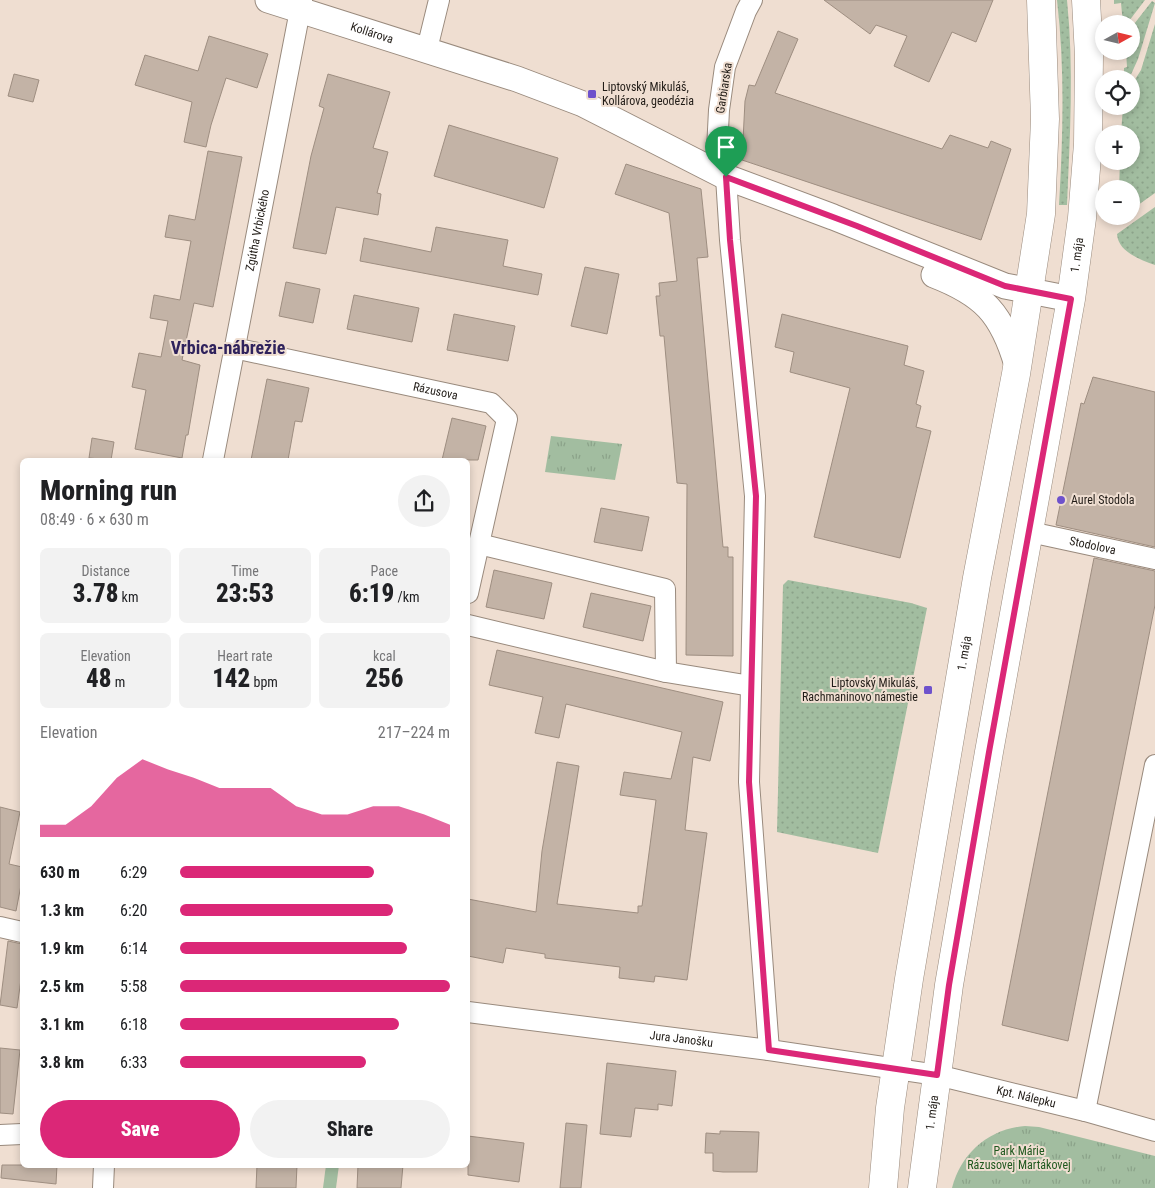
<!DOCTYPE html>
<meta charset="utf-8">
<style>
body{margin:0;font-family:"Roboto Condensed",sans-serif;background:#f2f2f2;color:#202124;height:100vh;display:flex;flex-direction:column;font-size:19px;white-space:nowrap}
*{box-sizing:border-box;margin:0}
p{font-size:16px;color:#757577}
.icon{flex:none;width:28px;height:28px;fill:none;stroke:currentColor;stroke-width:2;stroke-linecap:round;stroke-linejoin:round}
.map{position:relative;flex:1;overflow:hidden}
.sheet{position:absolute;left:20px;top:458px;width:450px;height:710px;display:flex;flex-direction:column;background:#fff;border-radius:8px;box-shadow:0 2px 8px #0003}
.sheet>*{flex:none}
.needle{width:32px;rotate:82deg}
.tools{position:absolute;left:1095px;top:15px;display:grid;gap:10px}
.tools a{display:grid;place-items:center;width:45px;height:45px;border-radius:50%;background:#fff;box-shadow:0 2px 8px #0003;font-size:25px}
.pin{position:absolute;display:grid;place-items:center;width:42px;height:42px;color:#fff;margin:-51px -21px;border-radius:50% 50% 50% 0;rotate:-45deg;box-shadow:0 0 5px #0007}
.pin .icon{rotate:45deg}
.round{display:grid;place-items:center;flex:none;width:52px;height:52px;border-radius:26px;background:#f2f2f2}
.overview{display:flex;align-items:center;justify-content:space-between;height:85px;padding:0 20px}
h1{font-size:28px;font-weight:800;line-height:38px}
.metrics{display:grid;grid-template-columns:repeat(3,1fr);gap:8px;height:85px;padding:5px 20px}
.metrics div{display:grid;align-content:center;border-radius:8px;background:#f2f2f2;text-align:center}
.metrics b{font-size:25px;font-weight:800}
.metrics small{font-size:14px;font-weight:400}
.metrics p{font-size:14px}
.chart{height:140px;padding:10px 20px}
.chart p{display:flex;justify-content:space-between}
.chart svg{width:100%;height:90px;margin-top:5px;fill:#db2777;opacity:.7}
.primary-button{display:flex;gap:10px;margin-top:auto;padding:10px 20px}
.primary-button a{flex:1;height:58px;border-radius:30px;background:#db2777;color:#fff;font-size:20px;font-weight:800;line-height:58px;text-align:center}
.primary-button a+a{background:#f2f2f2;color:#202124}
ul{padding:0 20px;list-style:none;font-size:16px}
li{display:grid;grid-template-columns:80px 60px 1fr;align-items:center;height:38px}
li i{height:12px;border-radius:6px;background:#db2777}
.map>svg:first-child{display:block}
.grass{fill:url(#grass-dots)}
.park{fill:url(#park-tufts)}
.pitch{fill:#a2bda0}
.building{fill:#c3b3a6;stroke:#9e8e81}
.lines{fill:none;stroke-linecap:round;stroke-linejoin:round}
.minor-casing{stroke:#998a7d;stroke-width:22}
.tertiary-casing{stroke:#998a7d;stroke-width:27}
.primary-casing{stroke:#998a7d;stroke-width:29}
.minor{stroke:#fff;stroke-width:20}
.tertiary{stroke:#fff;stroke-width:25}
.primary{stroke:#fff;stroke-width:28}
.route-casing{stroke:#fff;stroke-width:10}
.route{stroke:#db2777;stroke-width:6}
.poi-dot{fill:#6e52cc;stroke:#efded1;stroke-width:2}
.labels{text-anchor:middle;dominant-baseline:central;stroke-width:4;stroke-linejoin:round;paint-order:stroke}
.street-label{font-size:12px;fill:#211c17;stroke:#efded1}
.poi-label{font-size:12px;fill:#211c17;stroke:#efded1;text-anchor:start}
.park-label{font-size:12px;fill:#1f581e;stroke:#efded1}
.district-label{font-size:18px;font-weight:bold;fill:#2f225c;stroke:#efded1}
</style>
<div class="map">
<svg width="1155" height="1188" viewBox="0 0 1155 1188">
<defs>
<pattern id="grass-dots" width="8" height="8" patternUnits="userSpaceOnUse" patternTransform="scale(1.25)"><rect width="8" height="8" fill="#a2bda0"/><path d="M2 2h.1M6 6h.1" fill="none" stroke="#8ba289" stroke-width="1.8" stroke-linecap="round"/></pattern>
<pattern id="park-tufts" width="24" height="20" patternUnits="userSpaceOnUse" patternTransform="scale(1.25)"><rect width="24" height="20" fill="#a2bda0"/><path d="M3 7l-1-3M5 7V3M7 7l1-3M15 17l-1-3M17 17v-4M19 17l1-3" fill="none" stroke="#8ba289"/></pattern>
</defs>
<rect width="100%" height="100%" fill="#efded1"/>
<g class="grass">
<path d="M1057,0H1067C1074,68 1070,136 1067,205H1059C1063,136 1065,69 1057,0Z"/>
<polygon points="1114,0 1145,0 1129,21 1123,24 1121,3 1114,4"/>
<polygon points="1152,1 1155,3 1138,59 1129,79 1124,79 1124,68 1127,67 1126,51 1131,51 1131,28"/>
<polygon points="1155,24 1155,193 1131,210 1131,189 1119,189 1120,161 1131,161 1131,134 1121,134 1123,106 1131,106 1131,86 1141,70"/>
<path d="M1155,207V265C1141,260 1118,252 1117,234Z"/>
<polygon points="788,580 911,603 927,608 878,853 777,832 783,585"/>
</g>
<g class="park">
<polygon points="551,436 622,444 615,480 545,472"/>
<path d="M1025,1126L1039,1127L1155,1156V1188H952C961,1153 989,1129 1025,1126Z"/>
</g>
<polygon class="pitch" points="326,1165 339,1165 336,1188 323,1188"/>
<g class="building">
<polygon points="824,0 993,0 976,42 952,32 929,82 894,66 907,36 876,25 870,34"/>
<polygon points="778,31 798,39 775,93 942,149 950,135 988,148 991,141 1011,149 981,240 742,160 745,101 749,85 755,86"/>
<polygon points="209,36 268,54 257,88 226,78 211,125 206,147 184,142 192,102 135,85 145,55 198,71"/>
<polygon points="14,74 39,80 33,102 8,96"/>
<polygon points="328,74 390,92 373,148 388,152 377,193 381,194 378,215 336,207 326,254 293,248 311,156 324,108 319,106"/>
<polygon points="449,125 558,158 544,208 434,176"/>
<polygon points="208,151 242,157 213,307 194,303 182,360 200,365 188,435 186,435 182,458 135,449 146,390 132,387 139,353 161,357 168,321 150,318 154,295 180,300 191,241 165,237 169,215 195,220"/>
<polygon points="626,164 701,189 708,257 697,258 723,547 728,547 728,557 733,557 733,656 686,655 687,484 677,483 664,336 660,336 656,296 660,296 659,283 677,281 669,213 615,194"/>
<polygon points="436,227 508,240 503,266 542,274 538,295 360,261 364,238 431,252"/>
<polygon points="585,267 619,274 607,334 571,326"/>
<polygon points="286,282 320,289 313,323 279,316"/>
<polygon points="354,295 419,308 412,342 347,329"/>
<polygon points="454,314 515,326 508,361 447,350"/>
<polygon points="782,314 908,346 904,365 924,371 916,404 921,406 916,427 931,431 900,558 814,537 850,388 790,372 794,352 775,347"/>
<polygon points="1093,377 1155,392 1155,547 1056,525 1081,403 1084,404"/>
<polygon points="267,379 309,388 302,422 295,421 288,460 251,460"/>
<polygon points="452,418 486,426 478,460 442,460"/>
<polygon points="92,438 114,442 111,460 89,458"/>
<polygon points="601,508 649,517 642,551 594,542"/>
<polygon points="1094,558 1155,571 1155,605 1068,1041 1002,1025"/>
<polygon points="494,570 552,583 544,619 486,607"/>
<polygon points="591,593 651,606 643,641 583,627"/>
<polygon points="497,650 723,702 710,761 693,757 685,830 707,833 687,980 655,976 654,982 619,978 620,967 545,958 545,954 506,948 503,963 468,956 468,899 536,912 542,851 557,762 579,766 557,904 638,913 638,906 642,906 656,800 620,795 624,772 671,779 682,732 566,704 559,738 535,733 543,697 489,685"/>
<polygon points="0,807 20,812 9,864 22,867 22,880 16,911 0,907"/>
<polygon points="8,941 22,944 22,972 17,1008 0,1005"/>
<polygon points="0,1048 20,1050 13,1114 0,1113"/>
<polygon points="607,1063 676,1071 672,1106 658,1104 658,1110 635,1108 631,1137 600,1134"/>
<polygon points="566,1123 587,1125 581,1188 560,1188"/>
<polygon points="720,1131 759,1132 757,1172 723,1172 713,1171 713,1153 705,1153 706,1133 720,1134"/>
<polygon points="468,1136 524,1143 519,1182 468,1175"/>
<polygon points="2,1165 57,1165 56,1184 1,1178"/>
<polygon points="257,1165 297,1165 296,1188 256,1188"/>
<polygon points="358,1165 403,1165 401,1188 357,1188"/>
</g>
<g class="lines">
<g class="minor-casing">
<g id="minor">
<polyline points="752,0 746,11 725,67 719,110 717,150 726,177 730,240 755,496 749,782 769,1050"/>
<polyline points="427,49 439,0"/>
<path id="s1" d="M234,348L491,403L507,419L468,593"/>
<path id="s2" d="M213,460L302,0"/>
<path id="s3" d="M1030,532L1155,559"/>
<polyline points="479,544 665,589 666,672"/>
<polyline points="468,625 666,672 751,686"/>
<polyline points="0,927 22,932"/>
<path id="s4" d="M468,1012L769,1050L937,1075L1085,1111L1155,1131"/>
<polyline points="1085,1111 1155,765"/>
<polyline points="0,1135 22,1134"/>
<polyline points="103,1188 104,1165"/>
</g>
</g>
<g class="tertiary-casing">
<g id="tertiary">
<path id="s5" d="M268,0L517,79L583,104L726,177L833,217L1005,286L1071,299"/>
<path d="M934,275C983,294 1002,313 1017,365"/>
</g>
</g>
<g class="primary-casing">
<g id="primary">
<path id="s6" d="M883,1188L890,1108L909,979L977,578L1016,374L1041,214L1045,119L1041,0"/>
<path id="s7" d="M922,1188L949,985L989,752L1071,299L1082,218L1088,144L1089,56L1086,0"/>
</g>
</g>
<use href="#minor" class="minor"/>
<use href="#tertiary" class="tertiary"/>
<use href="#primary" class="primary"/>
</g>
<g class="lines">
<g class="route-casing">
<polygon id="route" points="726,177 857,226 1005,286 1071,299 989,752 949,985 937,1075 769,1050 749,782 756,496 730,240"/>
</g>
<use href="#route" class="route"/>
</g>
<g class="poi-dot">
<rect x="587" y="89" width="10" height="10" rx="2.5"/>
<circle cx="1061" cy="500" r="5"/>
<rect x="923" y="685" width="10" height="10" rx="2.5"/>
</g>
<g class="labels">
<g class="street-label">
<text stroke="none"><textPath href="#s5" startOffset="109">Kollárova</textPath></text>
<text transform="translate(724 88) rotate(-81)">Garbiarska</text>
<text stroke="none"><textPath href="#s2" startOffset="234">Zgútha Vrbického</textPath></text>
<text stroke="none"><textPath href="#s7" startOffset="946">1. mája</textPath></text>
<text stroke="none"><textPath href="#s1" startOffset="206">Rázusova</textPath></text>
<text stroke="none"><textPath href="#s3" startOffset="64">Stodolova</textPath></text>
<text stroke="none"><textPath href="#s6" startOffset="541">1. mája</textPath></text>
<text stroke="none"><textPath href="#s4" startOffset="215">Jura Janošku</textPath></text>
<text stroke="none"><textPath href="#s4" startOffset="565">Kpt. Nálepku</textPath></text>
<text stroke="none"><textPath href="#s7" startOffset="76">1. mája</textPath></text>
</g>
<g class="poi-label">
<text x="602" y="87">Liptovský Mikuláš,<tspan x="602" dy="14">Kollárova, geodézia</tspan></text>
<text x="1071" y="500">Aurel Stodola</text>
<text x="918" y="683" text-anchor="end">Liptovský Mikuláš,<tspan x="918" dy="14">Rachmaninovo námestie</tspan></text>
</g>
<g class="park-label">
<text x="1019" y="1151">Park Márie<tspan x="1019" dy="14">Rázusovej Martákovej</tspan></text>
</g>
<g class="district-label">
<text x="228" y="347">Vrbica-nábrežie</text>
</g>
</g>
</svg>
<div class="tools">
<a><svg class="needle" viewBox="-14 -14 28 28"><path d="M0-13l5 13h-10z" fill="#e53935"/><path d="M0 13l5-13h-10z" fill="#757577"/></svg></a>
<a><svg class="icon" aria-label="locate" viewBox="0 0 24 24"><circle cx="12" cy="12" r="6"/><path d="M12 2v4M12 18v4M2 12h4M18 12h4"/></svg></a>
<a>+</a>
<a>−</a>
</div>
<div class="pin" style="left:726px;top:177px;background:#1e9e55"><svg class="icon" aria-label="arrive" viewBox="0 0 24 24"><path d="M6 21V4h12l-3 4 3 4H6"/></svg></div>
<section class="sheet">
<div class="overview"><div><h1>Morning run</h1><p>08:49 · 6 × 630 m</p></div><a class="round"><svg class="icon" aria-label="share" viewBox="0 0 24 24"><path d="M12 15V3M7 8l5-5 5 5M5 13v7h14v-7"/></svg></a></div>
<div class="metrics">
<div><p>Distance</p><b>3.78<small> km</small></b></div>
<div><p>Time</p><b>23:53</b></div>
<div><p>Pace</p><b>6:19<small> /km</small></b></div>
</div>
<div class="metrics">
<div><p>Elevation</p><b>48<small> m</small></b></div>
<div><p>Heart rate</p><b>142<small> bpm</small></b></div>
<div><p>kcal</p><b>256</b></div>
</div>
<div class="chart"><p><span>Elevation</span>217–224 m</p>
<svg viewBox="0 0 160 44" preserveAspectRatio="none"><path d="M0 44V38L10 38L20 29L30 15L40 6L50 11L60 15L70 20L80 20L90 20L100 29L110 33L120 33L130 29L140 29L150 33L160 38V44z"/></svg>
</div>
<ul>
<li><b>630 m</b>6:29<i style="width:72%"></i></li>
<li><b>1.3 km</b>6:20<i style="width:79%"></i></li>
<li><b>1.9 km</b>6:14<i style="width:84%"></i></li>
<li><b>2.5 km</b>5:58<i style="width:100%"></i></li>
<li><b>3.1 km</b>6:18<i style="width:81%"></i></li>
<li><b>3.8 km</b>6:33<i style="width:69%"></i></li>
</ul>
<div class="primary-button"><a>Save</a><a>Share</a></div>
</section>
</div>
